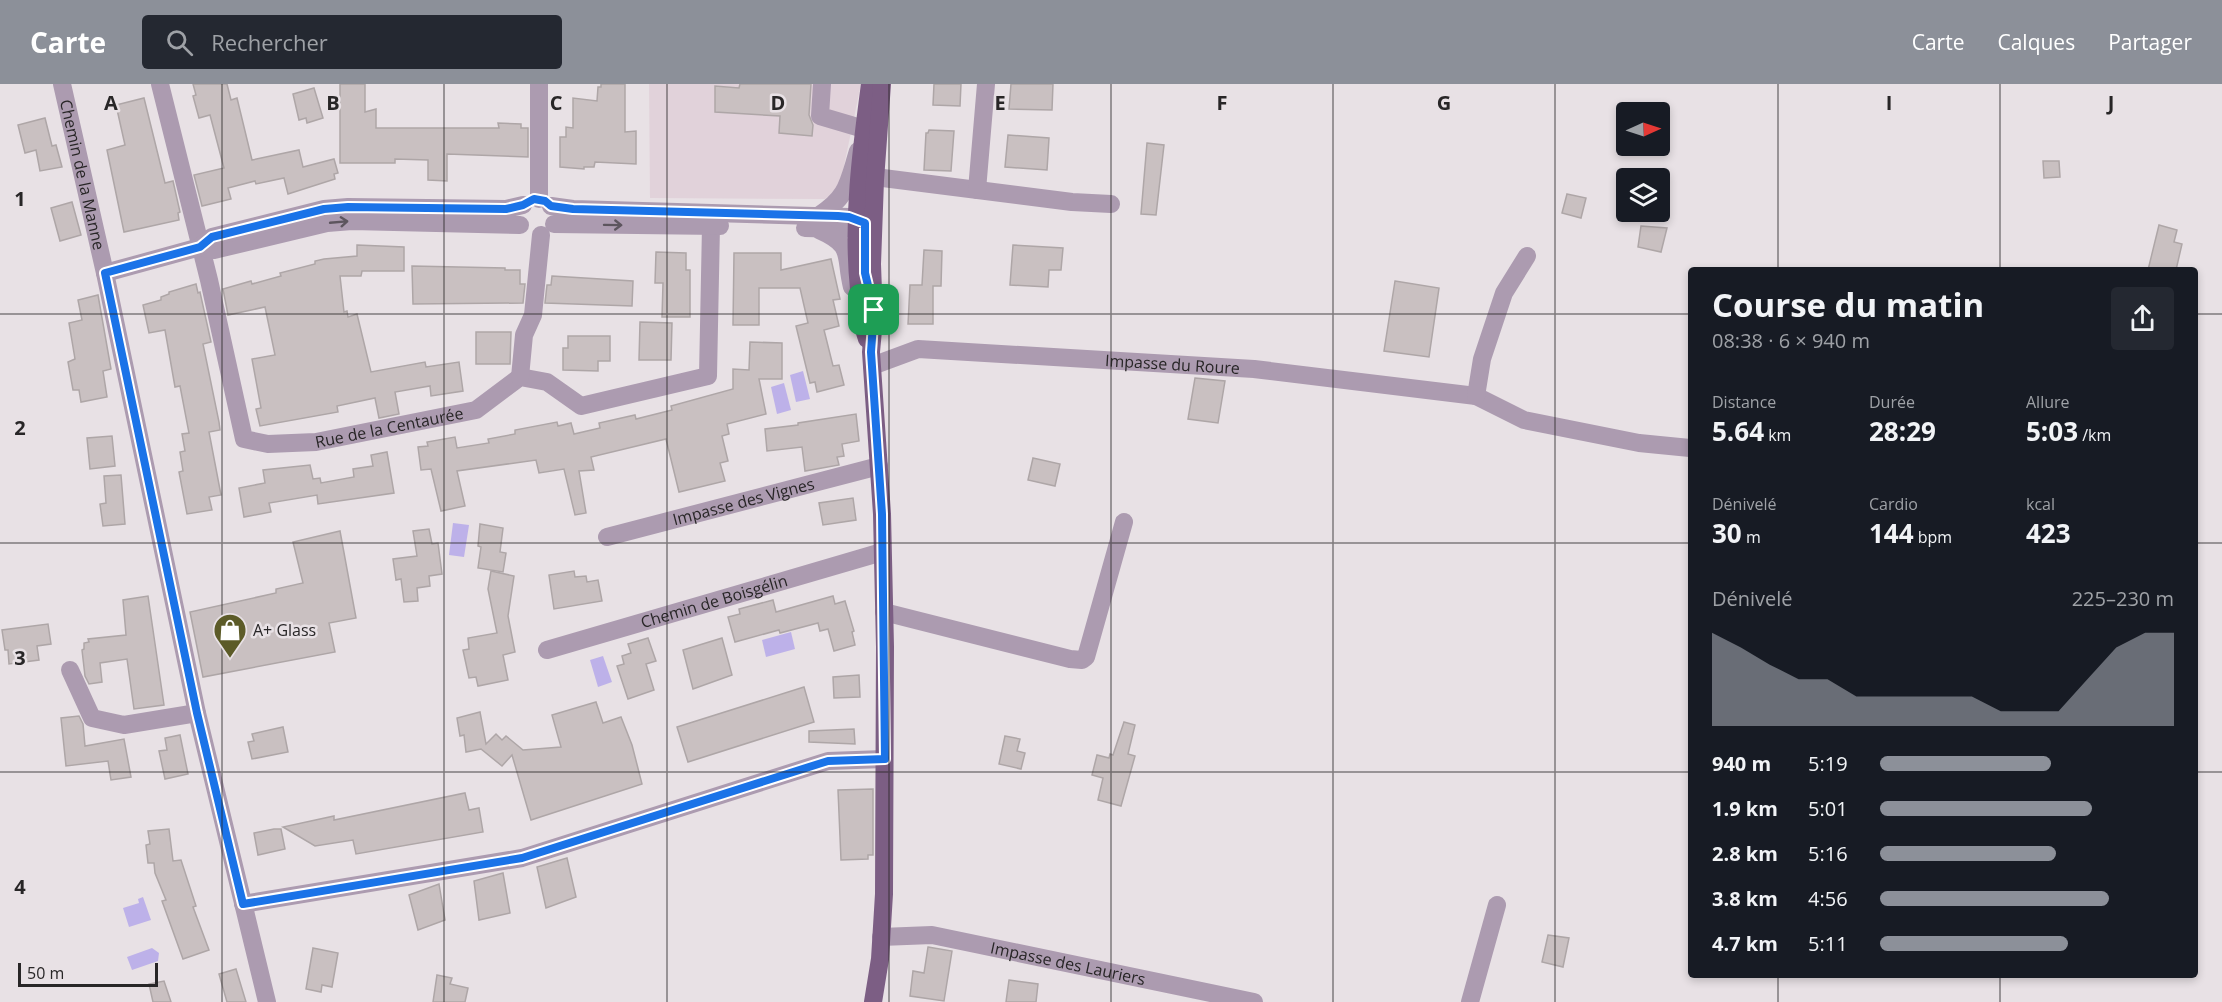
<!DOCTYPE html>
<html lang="fr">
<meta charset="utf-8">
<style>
body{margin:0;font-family:"Open Sans",sans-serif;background:#242831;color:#f1f3f6;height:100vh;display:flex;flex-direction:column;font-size:22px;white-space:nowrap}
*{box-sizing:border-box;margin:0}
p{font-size:20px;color:#9ea1a6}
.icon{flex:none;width:33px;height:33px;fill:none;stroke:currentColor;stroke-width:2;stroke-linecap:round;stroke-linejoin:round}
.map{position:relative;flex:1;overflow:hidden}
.details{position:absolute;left:1688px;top:183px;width:510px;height:711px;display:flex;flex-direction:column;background:#171b24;border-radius:6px;box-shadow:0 3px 9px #0003}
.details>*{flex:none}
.needle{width:39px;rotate:87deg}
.buttons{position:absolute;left:1616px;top:18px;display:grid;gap:12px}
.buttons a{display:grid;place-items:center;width:54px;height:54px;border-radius:6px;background:#171b24;box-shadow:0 3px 9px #0003;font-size:30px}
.scale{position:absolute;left:18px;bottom:15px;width:140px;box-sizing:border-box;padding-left:6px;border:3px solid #282627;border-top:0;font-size:16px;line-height:21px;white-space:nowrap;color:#282627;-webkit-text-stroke:4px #e8e1e5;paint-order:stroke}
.pin{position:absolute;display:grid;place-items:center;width:51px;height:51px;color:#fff;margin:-26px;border-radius:12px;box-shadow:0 3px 9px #0006}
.round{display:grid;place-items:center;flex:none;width:63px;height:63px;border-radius:6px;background:#242831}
.head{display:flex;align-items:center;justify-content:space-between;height:102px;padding:0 24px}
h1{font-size:33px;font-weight:700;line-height:45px}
.figures{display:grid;grid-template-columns:repeat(3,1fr);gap:9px;height:102px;padding:6px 24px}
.figures div{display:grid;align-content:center}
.figures b{font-size:26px;font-weight:700}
.figures small{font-size:16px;font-weight:400}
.figures p{font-size:16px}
.chart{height:168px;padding:12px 24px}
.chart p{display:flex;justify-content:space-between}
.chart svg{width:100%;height:108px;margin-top:6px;fill:#8c9099;opacity:.7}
ul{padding:0 24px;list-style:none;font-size:20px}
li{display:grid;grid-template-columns:96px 72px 1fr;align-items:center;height:45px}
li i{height:15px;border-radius:8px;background:#8c9099}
header{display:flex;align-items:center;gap:36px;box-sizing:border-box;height:84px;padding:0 30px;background:#8c9099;color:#fff}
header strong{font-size:28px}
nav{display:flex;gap:33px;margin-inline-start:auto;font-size:21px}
.search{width:420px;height:54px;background:#242831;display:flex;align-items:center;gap:15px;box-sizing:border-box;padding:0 21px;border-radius:6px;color:#9ea1a6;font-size:22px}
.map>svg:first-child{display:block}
.built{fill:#e1d2da}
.water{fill:#bdb1e9}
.building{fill:#c9c0c1;stroke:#aea6a7;stroke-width:1.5}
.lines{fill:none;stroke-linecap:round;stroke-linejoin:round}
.minor{stroke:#ac9bb0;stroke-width:18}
.major{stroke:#7c5e84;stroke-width:18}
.oneway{stroke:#5d555e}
.route-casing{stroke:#fff;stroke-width:12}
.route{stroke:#1a73e8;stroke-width:8}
.grid{fill:none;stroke:#282627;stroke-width:1.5;stroke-opacity:0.55}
.labels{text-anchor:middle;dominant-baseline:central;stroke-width:5;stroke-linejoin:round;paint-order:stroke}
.street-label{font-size:16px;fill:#282627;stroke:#e8e1e5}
.poi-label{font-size:16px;fill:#282627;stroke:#e8e1e5;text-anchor:start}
.grid-label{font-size:20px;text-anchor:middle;font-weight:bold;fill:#282627;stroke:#e8e1e5;stroke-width:5;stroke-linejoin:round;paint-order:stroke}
</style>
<header>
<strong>Carte</strong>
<div class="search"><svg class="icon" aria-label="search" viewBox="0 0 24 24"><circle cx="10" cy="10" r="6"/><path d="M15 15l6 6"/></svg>Rechercher</div>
<nav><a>Carte</a><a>Calques</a><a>Partager</a></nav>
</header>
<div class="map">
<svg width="2222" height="918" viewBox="0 0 2222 918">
<rect width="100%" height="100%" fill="#e8e1e5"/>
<polygon class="built" points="649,0 861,0 839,106 825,115 650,114"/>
<g class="water">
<polygon points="803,287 810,315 796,318 790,291"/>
<polygon points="784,299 791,326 777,330 771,303"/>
<polygon points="453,439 469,441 464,473 449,471"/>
<polygon points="791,548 795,565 766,573 762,556"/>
<polygon points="603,572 612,598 598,603 590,576"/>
<polygon points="143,813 151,836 129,843 123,824 139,819 138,815"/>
<polygon points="152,864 159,869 158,877 132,886 127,873"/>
</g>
<g class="building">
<polygon points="193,0 227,0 231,16 237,14 252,76 299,66 303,83 334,75 338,89 334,90 335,95 288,110 284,94 256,100 255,97 228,104 231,115 202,122 194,91 224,84 210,31 199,34 193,12 196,11"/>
<polygon points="340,0 365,0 365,28 376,25 376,44 499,44 498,39 521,40 521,44 528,44 528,73 447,70 447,97 428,96 428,76 395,75 395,79 340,79"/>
<polygon points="601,0 625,0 625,48 636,47 636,80 595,78 594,83 584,83 584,85 560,83 560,53 566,53 566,43 573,44 573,14 597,17 598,3 601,3"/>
<polygon points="740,0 811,0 809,31 813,41 812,52 779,49 780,32 715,28 715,2 739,4"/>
<polygon points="934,0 961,0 960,22 933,21"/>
<polygon points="1011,0 1053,0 1052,26 1009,25"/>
<polygon points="314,4 323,34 307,39 306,34 299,36 293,10"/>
<polygon points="144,14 165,99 173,97 180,128 178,129 179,136 124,148 107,66 125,61 116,21"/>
<polygon points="45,34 52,62 56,61 62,83 40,87 36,66 25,69 18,41"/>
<polygon points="929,46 954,47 951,87 924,86 926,49 928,49"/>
<polygon points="1008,51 1049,54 1047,86 1005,83"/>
<polygon points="1147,59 1164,61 1156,131 1141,130"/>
<polygon points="2043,77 2059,77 2060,93 2044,94"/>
<polygon points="1567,110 1586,114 1581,134 1562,129"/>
<polygon points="72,118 81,151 60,157 51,124"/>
<polygon points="2159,141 2177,146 2174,158 2182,160 2176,186 2148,186"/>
<polygon points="1641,142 1667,144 1661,168 1638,163"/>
<polygon points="357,161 404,163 404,187 362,187 361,192 340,192 344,228 347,227 348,233 357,230 371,288 425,278 426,283 459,278 463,307 431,312 430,302 395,308 399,330 379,334 375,314 337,322 338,328 260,342 256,325 261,324 252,275 275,271 265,223 228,231 223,205 251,197 252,200 281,192 280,189 315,180 315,177 324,175 357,172"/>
<polygon points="1013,161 1063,164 1061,186 1049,186 1048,203 1010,201"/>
<polygon points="924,166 942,167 941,202 933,202 933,240 908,240 910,201 922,201"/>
<polygon points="656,168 686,169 686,186 690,186 690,233 662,233 663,199 655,199"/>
<polygon points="734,169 781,169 781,186 831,175 840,215 833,216 839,242 824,246 833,282 839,281 844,301 817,308 815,298 810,299 796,242 808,239 800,204 759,204 759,241 733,241"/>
<polygon points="412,182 505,184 505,186 520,186 520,200 525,200 523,219 413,220"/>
<polygon points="552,192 633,197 632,222 545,219 547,201 551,201"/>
<polygon points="1395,197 1439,204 1429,273 1384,267"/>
<polygon points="196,200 198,209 200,208 211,258 203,260 219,338 220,346 209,348 221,411 209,413 212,426 187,430 179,388 183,387 180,368 185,367 182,350 189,349 180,302 175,303 165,246 149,249 143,221 161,216 161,213 169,210 169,208"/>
<polygon points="98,211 111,285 103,287 107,313 81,318 79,306 73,306 68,278 75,275 69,239 82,236 78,216"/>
<polygon points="640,238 672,239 671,276 639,276"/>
<polygon points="476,248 511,248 510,280 476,280"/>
<polygon points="568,252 610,252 610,277 598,277 598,287 563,286 563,264 568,264"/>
<polygon points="750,258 782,259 782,295 759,295 766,330 727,340 729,350 722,352 728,377 720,379 725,397 679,408 666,355 591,373 594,386 579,387 586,429 575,431 564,385 539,389 536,376 457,387 465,422 441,427 431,385 421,386 418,363 428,362 427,358 455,353 457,364 489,359 488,355 515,350 515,346 557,338 558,342 571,339 574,350 600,344 599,339 635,331 636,335 672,326 671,322 733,305 733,285 749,286"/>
<polygon points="1195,294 1225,297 1218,339 1188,335"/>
<polygon points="856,330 859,357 842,360 844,372 837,373 839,381 805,387 802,363 767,367 765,345 798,341 798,339"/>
<polygon points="112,352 115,382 90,385 87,354"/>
<polygon points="387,368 394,409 318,420 317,411 269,419 271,428 244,433 239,404 265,399 263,386 310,381 313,395 320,394 321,399 354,393 353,385 373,382 371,371"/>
<polygon points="1033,374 1060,380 1055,402 1028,396"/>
<polygon points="121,391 125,440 103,442 100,420 106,419 104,392"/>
<polygon points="853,414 856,436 823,441 819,419"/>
<polygon points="480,440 503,444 500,468 506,469 503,488 478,484 481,463 478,462"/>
<polygon points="429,445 432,460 438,459 442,490 429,492 430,502 417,504 418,517 404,518 401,495 396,496 393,475 417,472 413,447"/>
<polygon points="340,447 356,534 329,539 335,568 203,593 190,528 276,509 276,505 303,499 293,458"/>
<polygon points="491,487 514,492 508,532 515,568 503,571 508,596 478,602 476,593 469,594 463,566 469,565 468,554 497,549 488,505"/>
<polygon points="574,487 575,493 586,492 587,498 598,496 602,517 554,525 549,491"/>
<polygon points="148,512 164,621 134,625 127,575 100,579 102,598 89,600 85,592 82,566 84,565 84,559 89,558 88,555 126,551 123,516"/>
<polygon points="833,512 835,520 845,517 854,547 852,548 855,561 834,567 828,545 820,547 818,539 780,549 779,546 735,558 728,533 740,530 739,525 773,516 776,528"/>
<polygon points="48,540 51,560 37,562 39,576 9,580 8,566 5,566 2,546"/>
<polygon points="648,554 656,577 646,580 654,606 628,615 617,582 624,580 622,572 631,569 628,560"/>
<polygon points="722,554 732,591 693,605 683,566"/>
<polygon points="859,591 860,613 834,614 833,593"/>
<polygon points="804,603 814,638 688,678 677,643"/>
<polygon points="596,618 603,639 621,633 632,661 642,700 531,736 512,671 502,682 481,665 466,668 464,651 460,652 457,634 480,628 486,660 496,650 502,656 506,652 523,666 561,663 552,631"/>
<polygon points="79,632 83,640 85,662 124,655 131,693 111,696 108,677 66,682 61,634"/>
<polygon points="1124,638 1135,641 1128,670 1135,672 1121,722 1098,716 1103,694 1092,691 1097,671 1109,674 1110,670 1113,671"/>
<polygon points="283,643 288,668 252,675 248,658 254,657 252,650"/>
<polygon points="854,645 855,660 809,658 809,647"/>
<polygon points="180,651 188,690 165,695 159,667 167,666 165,654"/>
<polygon points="1005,652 1020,655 1017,667 1025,669 1021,685 999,680"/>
<polygon points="873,705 873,771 868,771 868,775 841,776 838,706"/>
<polygon points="465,709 469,726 479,724 483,748 356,770 353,756 315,762 283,743 334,732 334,736"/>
<polygon points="169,745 173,777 181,776 196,822 193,823 209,866 183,875 162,817 166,816 155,789 154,779 148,779 146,761 150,760 148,747"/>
<polygon points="274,745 281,745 285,765 258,771 254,749"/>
<polygon points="567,774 576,813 546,824 537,783"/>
<polygon points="503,789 510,829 479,836 474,797"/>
<polygon points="439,800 445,836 418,846 409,811"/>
<polygon points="1548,851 1569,854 1563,883 1542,878"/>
<polygon points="928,863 952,867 944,917 910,912 913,887 924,889"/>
<polygon points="313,864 338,869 332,903 322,901 321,908 306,905"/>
<polygon points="236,885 246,918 227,918 219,890"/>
<polygon points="437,891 452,894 450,900 468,904 465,918 433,918"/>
<polygon points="1009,896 1038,900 1036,918 1006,918"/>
<polygon points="164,897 171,918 153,918 149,900"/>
</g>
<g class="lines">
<g class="minor">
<path id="s1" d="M62,0L105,189L197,629L267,918"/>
<path id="s2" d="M160,0L209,196L244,355L268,360L316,358L476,326L520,293L547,298L581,322L708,292L711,142"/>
<polyline points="539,0 539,115"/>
<polyline points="822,0 820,32 864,45"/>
<polyline points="875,93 1072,118 1111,120"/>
<polyline points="977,106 986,0"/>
<polyline points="551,122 573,125 849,133 865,139"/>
<path d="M818,132C848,113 848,99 858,67"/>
<polyline points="554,140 720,142"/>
<polyline points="805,144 846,145 861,140"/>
<path d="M819,146C855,162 844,171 852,203"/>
<polyline points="200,163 214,166 327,139 352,137 520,141"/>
<polyline points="105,189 200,163 212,153 324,125 348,123 506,125 523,121"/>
<path id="s3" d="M872,282L918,265L1254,285L1476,312L1524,336L1639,359L1690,364"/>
<polyline points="520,293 524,251 533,231 541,151"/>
<polyline points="1476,312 1482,275 1504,209 1527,172"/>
<path id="s4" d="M607,453L879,382"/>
<polyline points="884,528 1070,575 1082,576 1086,573 1124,438"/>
<path id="s5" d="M547,566L882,468"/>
<polyline points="70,586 92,634 124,641 197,629"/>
<polyline points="243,820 522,774 828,677 884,675"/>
<path id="s6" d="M881,853L932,851L1254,918"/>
<polyline points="1470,918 1497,821"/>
</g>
<g class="major">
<path d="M867,255C861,239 861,222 859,205C852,136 861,68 870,0"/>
<polyline points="873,918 880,875 884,810 885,563 882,430 871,268 874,235 872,180 875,96 882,0"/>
</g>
</g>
<defs><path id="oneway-shaft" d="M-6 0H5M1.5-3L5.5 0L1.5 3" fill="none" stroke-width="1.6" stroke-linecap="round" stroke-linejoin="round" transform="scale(1.5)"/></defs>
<g class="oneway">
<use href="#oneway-shaft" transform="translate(339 138) rotate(-5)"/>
<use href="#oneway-shaft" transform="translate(613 141) rotate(1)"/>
</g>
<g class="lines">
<g class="route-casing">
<polygon id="route" points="534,115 545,117 551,122 573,125 838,132 849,133 865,139 865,189 874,226 871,268 882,430 885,675 828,677 522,774 243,820 197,629 105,189 200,163 212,153 324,125 348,123 506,125 523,121"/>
</g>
<use href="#route" class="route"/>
</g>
<path class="grid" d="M222,0V918M444,0V918M667,0V918M889,0V918M1111,0V918M1333,0V918M1555,0V918M1778,0V186M2000,0V186M0,230H1690M2194,230H2222M0,459H1690M2194,459H2222M0,688H1690M2194,688H2222M1778,891V918M2000,891V918"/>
<defs>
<g id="shop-pin" transform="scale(1.725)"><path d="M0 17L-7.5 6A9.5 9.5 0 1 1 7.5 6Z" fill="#5c5b28" stroke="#e8e1e5"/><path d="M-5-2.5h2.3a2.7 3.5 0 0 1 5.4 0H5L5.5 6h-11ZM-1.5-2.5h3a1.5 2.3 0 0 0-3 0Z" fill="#fff"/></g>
</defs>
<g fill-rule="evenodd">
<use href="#shop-pin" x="230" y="546"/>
</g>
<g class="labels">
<g class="street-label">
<text stroke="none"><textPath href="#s1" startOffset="93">Chemin de la Manne</textPath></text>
<text stroke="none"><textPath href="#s3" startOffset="304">Impasse du Roure</textPath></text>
<text stroke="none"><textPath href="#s2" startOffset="512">Rue de la Centaurée</textPath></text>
<text stroke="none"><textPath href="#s4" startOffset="141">Impasse des Vignes</textPath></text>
<text stroke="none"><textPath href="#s5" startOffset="174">Chemin de Boisgélin</textPath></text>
<text stroke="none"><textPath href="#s6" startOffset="190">Impasse des Lauriers</textPath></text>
</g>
<g class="poi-label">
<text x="253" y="546">A+ Glass</text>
</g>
</g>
<g class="grid-label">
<text x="111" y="26">A</text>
<text x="333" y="26">B</text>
<text x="556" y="26">C</text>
<text x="778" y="26">D</text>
<text x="1000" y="26">E</text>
<text x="1222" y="26">F</text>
<text x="1444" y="26">G</text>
<text x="1889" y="26">I</text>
<text x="2111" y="26">J</text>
<text x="20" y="122">1</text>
<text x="20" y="351">2</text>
<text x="20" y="581">3</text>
<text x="20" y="810">4</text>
</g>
</svg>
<div class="buttons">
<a><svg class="needle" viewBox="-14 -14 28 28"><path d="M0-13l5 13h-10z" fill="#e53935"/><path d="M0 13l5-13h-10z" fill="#9ea1a6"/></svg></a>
<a><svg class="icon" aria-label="layers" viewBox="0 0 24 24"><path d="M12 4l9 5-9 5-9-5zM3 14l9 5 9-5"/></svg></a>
</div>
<div class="scale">50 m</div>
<div class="pin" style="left:874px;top:226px;background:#1e9e55"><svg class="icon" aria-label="arrive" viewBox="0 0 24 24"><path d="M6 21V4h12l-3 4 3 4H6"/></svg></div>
<section class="details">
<div class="head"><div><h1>Course du matin</h1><p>08:38 · 6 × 940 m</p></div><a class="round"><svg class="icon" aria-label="share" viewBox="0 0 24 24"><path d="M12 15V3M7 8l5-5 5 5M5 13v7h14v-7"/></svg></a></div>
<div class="figures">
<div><p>Distance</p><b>5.64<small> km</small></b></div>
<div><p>Durée</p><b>28:29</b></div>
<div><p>Allure</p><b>5:03<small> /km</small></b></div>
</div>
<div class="figures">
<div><p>Dénivelé</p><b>30<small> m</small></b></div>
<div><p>Cardio</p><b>144<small> bpm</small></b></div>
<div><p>kcal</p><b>423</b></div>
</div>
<div class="chart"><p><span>Dénivelé</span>225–230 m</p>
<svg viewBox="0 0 160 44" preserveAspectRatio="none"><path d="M0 44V6L10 12L20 19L30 25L40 25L50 32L60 32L70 32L80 32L90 32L100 38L110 38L120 38L130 25L140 12L150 6L160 6V44z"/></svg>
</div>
<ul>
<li><b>940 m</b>5:19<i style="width:58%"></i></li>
<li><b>1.9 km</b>5:01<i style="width:72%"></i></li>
<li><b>2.8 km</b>5:16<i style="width:60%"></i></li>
<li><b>3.8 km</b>4:56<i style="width:78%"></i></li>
<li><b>4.7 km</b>5:11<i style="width:64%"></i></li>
</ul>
</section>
</div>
